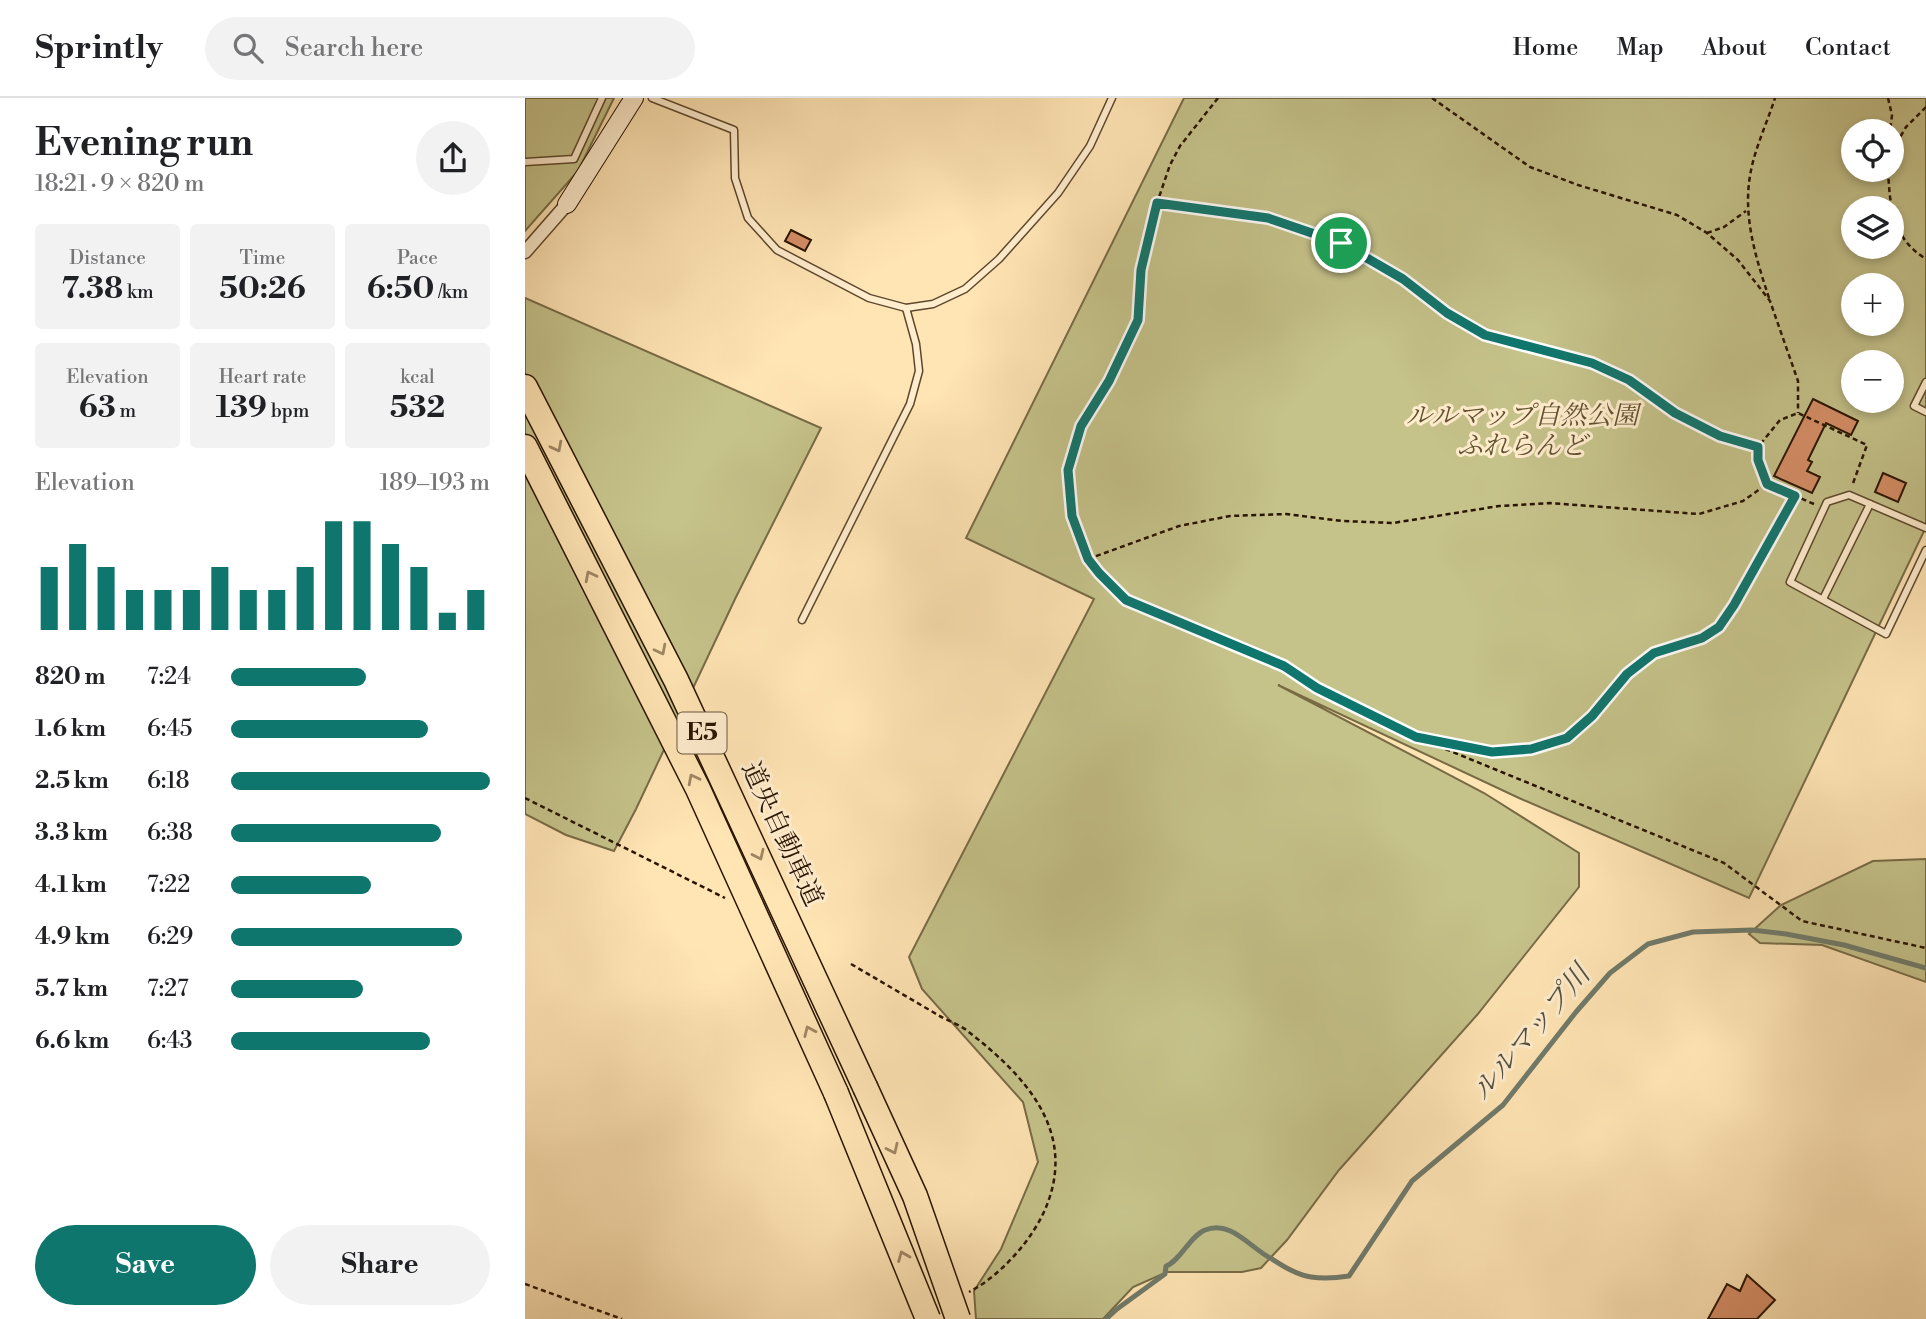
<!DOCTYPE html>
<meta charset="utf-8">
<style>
body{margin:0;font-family:"Libre Bodoni","Noto Serif JP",serif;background:#f2f2f2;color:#202124;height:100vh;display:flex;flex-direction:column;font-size:26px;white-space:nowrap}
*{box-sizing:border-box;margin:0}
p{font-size:23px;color:#757577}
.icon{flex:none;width:38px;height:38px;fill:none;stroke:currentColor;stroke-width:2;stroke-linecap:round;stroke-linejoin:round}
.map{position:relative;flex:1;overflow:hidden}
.sheet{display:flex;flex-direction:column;background:#fff;width:525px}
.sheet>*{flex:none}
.fabs{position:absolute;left:1316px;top:21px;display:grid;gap:14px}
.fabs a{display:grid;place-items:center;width:63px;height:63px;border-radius:50%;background:#fff;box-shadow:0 4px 10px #0003;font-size:35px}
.pin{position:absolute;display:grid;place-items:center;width:60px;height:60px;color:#fff;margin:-30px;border:4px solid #fff;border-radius:50%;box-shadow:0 2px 7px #0007}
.round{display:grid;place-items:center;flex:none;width:74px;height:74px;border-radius:37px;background:#f2f2f2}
.summary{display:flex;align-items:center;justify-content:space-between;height:119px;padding:0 35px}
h1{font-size:38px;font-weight:700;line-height:52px}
.stats{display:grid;grid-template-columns:repeat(3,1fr);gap:10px;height:119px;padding:7px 35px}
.stats div{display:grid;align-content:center;border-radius:7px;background:#f2f2f2;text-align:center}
.stats b{font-size:30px;font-weight:700}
.stats small{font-size:19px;font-weight:400}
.stats p{font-size:19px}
.chart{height:196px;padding:14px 35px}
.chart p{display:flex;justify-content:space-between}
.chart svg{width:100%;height:126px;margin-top:7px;stroke:#0f766e;stroke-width:6}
.button{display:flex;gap:14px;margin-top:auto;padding:14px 35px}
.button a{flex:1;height:80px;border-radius:42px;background:#0f766e;color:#fff;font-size:28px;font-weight:700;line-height:80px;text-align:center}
.button a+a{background:#f2f2f2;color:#202124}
ul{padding:0 35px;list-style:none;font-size:23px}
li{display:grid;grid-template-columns:112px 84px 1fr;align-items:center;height:52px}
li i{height:18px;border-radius:9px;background:#0f766e}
header{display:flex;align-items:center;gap:42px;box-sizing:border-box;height:98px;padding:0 35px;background:#fff;border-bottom:2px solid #e0e0e0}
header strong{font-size:33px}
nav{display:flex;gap:38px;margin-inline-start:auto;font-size:24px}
.search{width:490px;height:63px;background:#f2f2f2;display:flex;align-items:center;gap:18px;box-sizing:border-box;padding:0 24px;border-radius:38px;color:#757577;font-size:26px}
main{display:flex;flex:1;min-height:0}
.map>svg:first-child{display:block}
.green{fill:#c5c28a;stroke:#776b45;stroke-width:2;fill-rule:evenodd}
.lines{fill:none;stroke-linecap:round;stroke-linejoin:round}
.stream{stroke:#707a6a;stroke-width:5}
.building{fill:#d68e67;stroke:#291400;stroke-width:2}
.lane-casing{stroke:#5e482d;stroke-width:9}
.street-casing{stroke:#5e482d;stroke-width:15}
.secondary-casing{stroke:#291400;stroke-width:20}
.highway-casing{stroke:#291400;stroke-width:27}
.path{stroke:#291400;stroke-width:2.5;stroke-dasharray:5 3.5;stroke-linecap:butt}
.lane{stroke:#ffedce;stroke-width:6}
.street{stroke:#ffedce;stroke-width:12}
.secondary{stroke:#ffedce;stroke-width:18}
.highway{stroke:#ffe4b4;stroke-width:24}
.highway-bridge-casing{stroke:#291400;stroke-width:27;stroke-linecap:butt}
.highway-bridge{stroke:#ffe4b4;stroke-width:24}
.oneway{stroke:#9f8663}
.route-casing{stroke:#fff;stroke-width:14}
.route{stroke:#0f766e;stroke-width:9}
.labels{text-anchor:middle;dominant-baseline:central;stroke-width:6;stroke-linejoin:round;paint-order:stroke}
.shield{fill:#ffedce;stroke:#69553e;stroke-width:2}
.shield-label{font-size:24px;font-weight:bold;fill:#291400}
.park-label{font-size:26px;font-style:italic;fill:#605130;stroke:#ffedce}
.street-label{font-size:26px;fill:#291400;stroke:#ffedce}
.water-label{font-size:28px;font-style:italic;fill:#53503e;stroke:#ffedce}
</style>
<header>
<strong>Sprintly</strong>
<div class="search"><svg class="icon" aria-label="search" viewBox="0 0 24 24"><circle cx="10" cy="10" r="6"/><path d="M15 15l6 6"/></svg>Search here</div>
<nav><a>Home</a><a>Map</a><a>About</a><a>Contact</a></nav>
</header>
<main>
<section class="sheet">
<div class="summary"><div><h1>Evening run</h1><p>18:21 · 9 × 820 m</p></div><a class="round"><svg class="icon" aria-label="share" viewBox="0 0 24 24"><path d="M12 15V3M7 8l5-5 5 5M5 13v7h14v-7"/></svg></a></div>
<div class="stats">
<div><p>Distance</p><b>7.38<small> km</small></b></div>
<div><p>Time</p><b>50:26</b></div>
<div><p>Pace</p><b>6:50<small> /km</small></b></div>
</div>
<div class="stats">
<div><p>Elevation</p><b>63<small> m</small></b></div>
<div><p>Heart rate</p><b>139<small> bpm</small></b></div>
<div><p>kcal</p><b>532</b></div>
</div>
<div class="chart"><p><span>Elevation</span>189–193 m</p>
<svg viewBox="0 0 160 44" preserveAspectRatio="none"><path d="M5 44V22M15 44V14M25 44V22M35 44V30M45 44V30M55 44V30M65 44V22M75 44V30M85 44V30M95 44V22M105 44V6M115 44V6M125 44V14M135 44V22M145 44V38M155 44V30"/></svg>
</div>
<ul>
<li><b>820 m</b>7:24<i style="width:52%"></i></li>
<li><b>1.6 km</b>6:45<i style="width:76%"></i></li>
<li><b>2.5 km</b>6:18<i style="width:100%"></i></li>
<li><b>3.3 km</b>6:38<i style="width:81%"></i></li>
<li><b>4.1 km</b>7:22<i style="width:54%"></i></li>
<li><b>4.9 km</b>6:29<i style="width:89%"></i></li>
<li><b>5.7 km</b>7:27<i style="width:51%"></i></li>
<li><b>6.6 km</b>6:43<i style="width:77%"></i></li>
</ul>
<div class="button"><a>Save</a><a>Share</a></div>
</section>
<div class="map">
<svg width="1401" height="1221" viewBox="0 0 1401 1221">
<rect width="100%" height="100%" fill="#ffe4b4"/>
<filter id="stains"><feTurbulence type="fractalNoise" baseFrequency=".00286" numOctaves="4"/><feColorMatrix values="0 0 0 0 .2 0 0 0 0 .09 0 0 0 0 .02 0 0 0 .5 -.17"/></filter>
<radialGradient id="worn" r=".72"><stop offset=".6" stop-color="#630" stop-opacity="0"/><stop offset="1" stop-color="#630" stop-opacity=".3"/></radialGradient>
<g class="green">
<polygon points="0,0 89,0 53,73 0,133"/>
<path d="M659,0H1401V429L1224,800L994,700L753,587L959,695L1054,755V789L952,917L814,1072L762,1142L736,1170L717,1174H642L608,1189L578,1221H451L449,1193L476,1151L513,1064L498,1004L397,891L384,859L569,501L441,440ZM1328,33H1367V72H1328ZM1328,110H1367V149H1328ZM1328,187H1367V226H1328ZM1328,264H1367V303H1328Z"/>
<polygon points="0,200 296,330 211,499 111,711 89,753 41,737 0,716"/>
<polygon points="1401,761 1401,884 1297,847 1235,845 1224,836 1256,807 1348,763"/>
</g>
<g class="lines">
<path class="stream" d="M581,1221L592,1211L640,1176L641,1168C655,1163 665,1138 680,1132C706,1121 726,1151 747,1161C758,1168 772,1177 786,1179C798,1181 812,1180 824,1178L887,1083L978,1007L1051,914L1085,875L1123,846L1168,834L1227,832L1261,836L1319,847L1401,870"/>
</g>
<g class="building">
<polygon points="266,132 286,142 280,153 260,143"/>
<polygon points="1288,301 1333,323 1326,337 1301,325 1283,362 1287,364 1282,373 1295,379 1287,395 1249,378"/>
<polygon points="1358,375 1381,385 1373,404 1350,394"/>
<polygon points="1222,1177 1250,1202 1232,1221 1183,1221 1202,1186 1215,1193"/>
</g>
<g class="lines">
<g class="lane-casing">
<g id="lane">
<polyline points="127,0 209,32 210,80 223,120 252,152 344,200 381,210 408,206 440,191 474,161 533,95 565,48 587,0"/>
<polyline points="0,64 49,61 77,0"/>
<polyline points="1401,284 1389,308 1401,314"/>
<polyline points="1401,430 1324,397 1302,404 1265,484 1361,536 1401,452"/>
<polyline points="1298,501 1345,406"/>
<polyline points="277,522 385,306 394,273 391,246 381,210"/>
</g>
</g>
<g class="street-casing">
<polyline id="street" points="0,154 42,106"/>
</g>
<g class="secondary-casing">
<polyline id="secondary" points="42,106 109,0"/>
</g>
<g class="highway-casing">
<g id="highway">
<polyline points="0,289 151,582 340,989"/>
<polyline points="0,349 173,691 311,995"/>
</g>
</g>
<g class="path">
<polyline points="693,0 655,48 645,67 632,105 616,172 613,222 584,283 556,329 543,372 546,418 563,461 574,476 601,501 759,568 792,590 891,639 1199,765 1277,823 1401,850"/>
<polyline points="907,0 1005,69 1053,87 1152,117 1182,135 1213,162 1245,203 1273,283 1273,315"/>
<polyline points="1363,0 1367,17 1365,33"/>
<polyline points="1367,53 1381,29 1401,9"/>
<path d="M1363,72C1365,109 1367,140 1401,161"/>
<polyline points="632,105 742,120 816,145 878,181 922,215 960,237 1067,265 1104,282 1150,315 1195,338 1233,349"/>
<polyline points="1182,135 1199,129 1221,113"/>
<path d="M1244,200C1231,160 1218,120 1225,78C1229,52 1242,25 1250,0"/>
<path d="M1289,406L1242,386C1237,373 1233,362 1233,349L1255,322L1273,315L1342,347L1327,388"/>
<polyline points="563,461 654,428 705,418 761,416 817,423 868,425 974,408 1025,405 1174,416 1218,403 1242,386"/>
<polyline points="898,641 967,654 1006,651 1043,640 1067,618 1102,576 1129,555 1177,540 1194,529 1209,507 1270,398"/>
<polyline points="0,700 200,800"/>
<path d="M326,866C355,883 384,900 413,917C423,923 436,927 445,935C499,977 550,1031 523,1104C511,1138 477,1177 444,1194"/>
<polyline points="0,1186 97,1221"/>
</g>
<use href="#lane" class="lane"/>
<use href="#street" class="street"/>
<use href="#secondary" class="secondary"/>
<use href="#highway" class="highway"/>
<g class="highway-bridge-casing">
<g id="highway-bridge">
<polyline points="340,989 390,1098 433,1221"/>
<polyline points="311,995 403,1221"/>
</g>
</g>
<use href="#highway-bridge" class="highway-bridge"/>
</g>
<defs><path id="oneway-chevron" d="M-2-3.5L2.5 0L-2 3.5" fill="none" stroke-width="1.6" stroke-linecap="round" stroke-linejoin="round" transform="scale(1.75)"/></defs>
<g class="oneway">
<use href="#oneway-chevron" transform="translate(32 349) rotate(63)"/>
<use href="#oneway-chevron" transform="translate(65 478) rotate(-117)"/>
<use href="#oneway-chevron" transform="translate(136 552) rotate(63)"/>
<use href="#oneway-chevron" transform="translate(168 681) rotate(-117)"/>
<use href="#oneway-chevron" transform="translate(234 757) rotate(65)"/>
<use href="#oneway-chevron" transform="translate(284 933) rotate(-114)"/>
<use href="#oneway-chevron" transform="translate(368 1051) rotate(65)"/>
<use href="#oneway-chevron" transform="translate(378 1158) rotate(-112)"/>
</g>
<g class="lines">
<g class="route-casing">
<polygon id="route" points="632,105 743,120 816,145 878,181 922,215 960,237 1067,265 1104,282 1150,315 1195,338 1233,349 1233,362 1242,386 1270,398 1209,507 1194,529 1177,540 1129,555 1102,576 1067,618 1042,640 1006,651 967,654 891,639 792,590 759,568 601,502 574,475 563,461 547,418 543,372 556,328 584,283 613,222 616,172"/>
</g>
<use href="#route" class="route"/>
</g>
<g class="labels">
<rect class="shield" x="152.5" y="614.5" width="49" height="41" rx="5"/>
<g class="shield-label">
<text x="177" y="635">E5</text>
</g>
<g class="park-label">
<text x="997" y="318">ルルマップ自然公園<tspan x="997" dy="30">ふれらんど</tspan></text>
</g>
<g class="street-label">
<text transform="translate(257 736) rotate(65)">道央自動車道</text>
</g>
<g class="water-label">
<text transform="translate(1006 935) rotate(-50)">ルルマップ川</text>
</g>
</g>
<rect width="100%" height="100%" filter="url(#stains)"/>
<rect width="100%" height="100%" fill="url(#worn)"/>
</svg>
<div class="fabs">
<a><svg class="icon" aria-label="locate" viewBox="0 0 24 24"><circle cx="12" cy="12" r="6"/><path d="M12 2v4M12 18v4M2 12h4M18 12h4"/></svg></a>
<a><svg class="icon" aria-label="layers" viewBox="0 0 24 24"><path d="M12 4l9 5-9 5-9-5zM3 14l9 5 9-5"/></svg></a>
<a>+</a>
<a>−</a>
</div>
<div class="pin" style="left:816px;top:145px;background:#1e9e55"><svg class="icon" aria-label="arrive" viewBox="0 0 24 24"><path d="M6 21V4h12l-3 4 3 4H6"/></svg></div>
</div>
</main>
